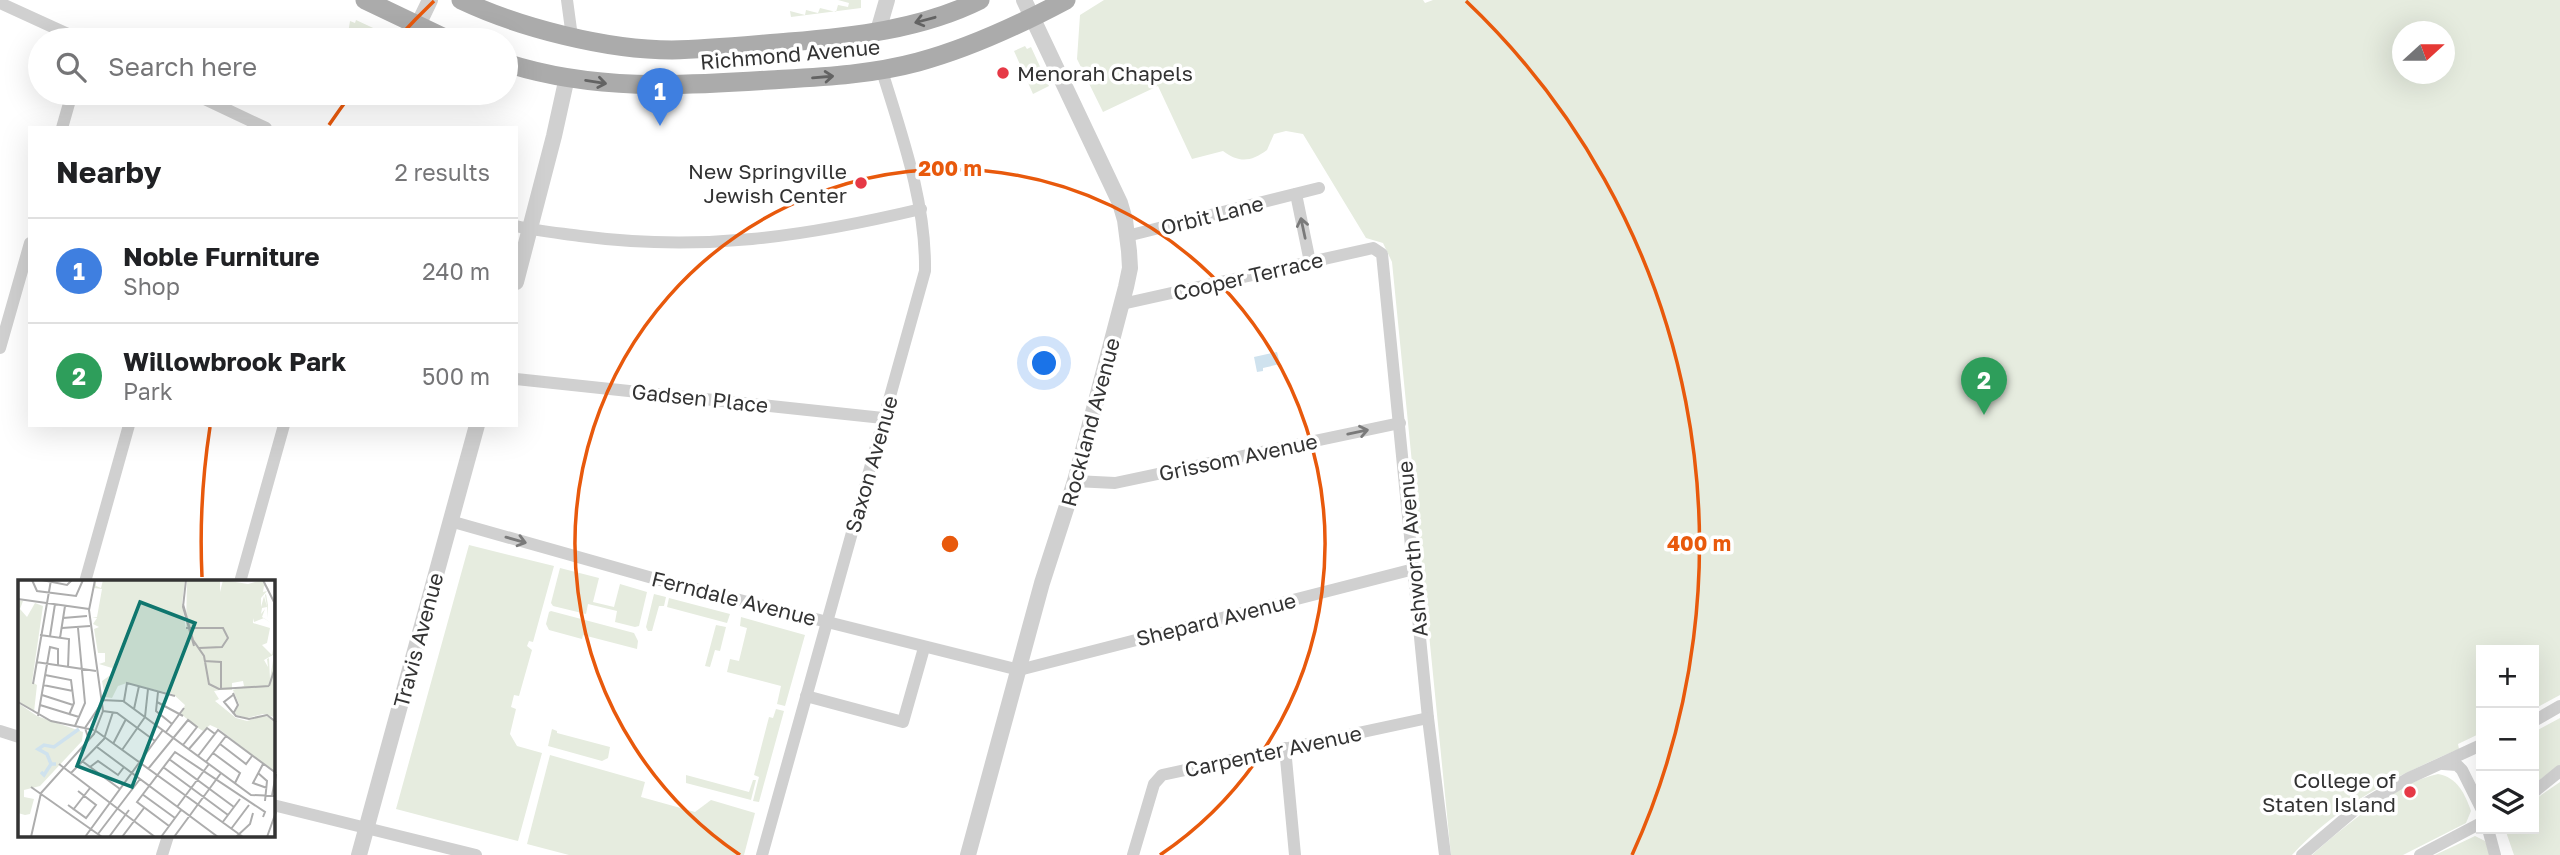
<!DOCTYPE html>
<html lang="en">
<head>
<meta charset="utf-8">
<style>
	:root { --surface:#fff; --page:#f2f2f2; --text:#202124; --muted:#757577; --line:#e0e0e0; --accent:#7c3aed }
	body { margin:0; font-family:"Golos Text",sans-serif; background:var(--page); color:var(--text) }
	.controls { position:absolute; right:21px; bottom:21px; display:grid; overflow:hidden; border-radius:0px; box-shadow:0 7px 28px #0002 }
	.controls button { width:63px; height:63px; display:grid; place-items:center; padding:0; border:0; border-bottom:2px solid var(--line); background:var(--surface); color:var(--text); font:35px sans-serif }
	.compass { position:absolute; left:2392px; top:21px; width:63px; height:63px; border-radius:50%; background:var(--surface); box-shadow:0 7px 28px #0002; rotate:69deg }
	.you { position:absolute; left:1045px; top:364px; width:24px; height:24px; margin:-18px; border:5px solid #fff; border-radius:50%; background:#1a73e8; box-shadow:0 0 0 10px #1a73e833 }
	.badge { display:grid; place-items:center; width:46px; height:46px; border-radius:50%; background:var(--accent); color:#fff; font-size:23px; font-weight:700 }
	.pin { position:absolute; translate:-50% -58px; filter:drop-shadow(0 2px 4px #0008) }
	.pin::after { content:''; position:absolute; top:37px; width:24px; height:21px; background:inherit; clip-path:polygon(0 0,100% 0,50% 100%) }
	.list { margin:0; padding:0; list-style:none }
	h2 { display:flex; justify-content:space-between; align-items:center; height:91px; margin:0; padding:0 28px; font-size:30px }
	h2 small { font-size:23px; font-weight:400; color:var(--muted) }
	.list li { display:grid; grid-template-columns:46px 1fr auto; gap:21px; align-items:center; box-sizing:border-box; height:105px; padding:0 28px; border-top:2px solid var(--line) }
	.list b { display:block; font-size:26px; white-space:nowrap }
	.list p { margin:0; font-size:23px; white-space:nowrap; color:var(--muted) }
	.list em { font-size:23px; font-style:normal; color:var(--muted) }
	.icon { flex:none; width:38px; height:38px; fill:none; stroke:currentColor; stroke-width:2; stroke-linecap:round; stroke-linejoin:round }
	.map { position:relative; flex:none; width:2560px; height:855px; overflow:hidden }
	.search { position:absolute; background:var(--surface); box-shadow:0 7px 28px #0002; left:28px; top:28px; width:490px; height:77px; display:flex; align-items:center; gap:18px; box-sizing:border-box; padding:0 24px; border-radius:38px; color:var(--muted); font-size:26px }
	.panel { position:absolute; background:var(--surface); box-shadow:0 7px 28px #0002; left:28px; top:126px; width:490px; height:301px; border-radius:0px }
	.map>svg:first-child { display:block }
</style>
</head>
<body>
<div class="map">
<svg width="2560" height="855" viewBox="0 0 2560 855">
	<rect width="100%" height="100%" fill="#fff"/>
	<!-- green -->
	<g fill="#e6ecdf" fill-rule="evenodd">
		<path d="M838 0H861V8L791 17 790 11 805 15 806 10 818 13 820 8 836 12 838 5 848 7 849 3Z"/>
		<path d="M1104 0H1423L1425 3 1433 0H2560V695L2534 709V650H2481V733L2458 744 2459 749C2397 775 2338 805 2292 855H1451L1392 262 1383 243 1366 238 1303 134 1286 131 1274 134 1267 150C1251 162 1239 163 1223 151L1192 159 1158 86 1103 112 1077 59 1080 15ZM2402 32H2444V74H2402Z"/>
		<path d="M356 20 399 40H385L366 31 361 40H347L350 21 355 23Z"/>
		<path d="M1025 46 1027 49 1031 47 1049 86 1033 94 1014 51Z"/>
		<path d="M469 545 554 566 533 642 529 641 527 646 532 650 519 696 514 695 511 707 516 709 510 734 517 746 542 753 518 841 396 809Z"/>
		<path d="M560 568 599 578 593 602 614 607 620 584 647 592 639 626 635 627 615 622 617 611 588 604 586 614 553 606 551 603Z"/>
		<path d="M654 594 666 597 664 606H659L652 631H648L646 627Z"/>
		<path d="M669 598 730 614 727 623 667 607Z"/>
		<path d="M551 611 634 633 638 641 637 649 583 635 582 639 549 630 546 624 549 612Z"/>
		<path d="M741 617 805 635 785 706 777 704 781 686 727 672 730 659 739 661 747 628 740 626Z"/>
		<path d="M716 625 726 627 720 651 715 650 710 667 705 666Z"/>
		<path d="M776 709 784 711 759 802 753 801 759 777 754 775 769 717 773 718Z"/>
		<path d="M2560 718V765L2534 784V732Z"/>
		<path d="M552 729 557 731V733L610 747 608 758 602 761 548 746Z"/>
		<path d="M550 755 645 782 641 797 695 812 711 800 755 813 744 855H569L527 844Z"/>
		<path d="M2438 774C2457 777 2465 794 2471 811L2466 823 2403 855H2312C2343 827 2397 782 2438 774Z"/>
		<path d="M686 775 749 792 753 780H756L751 800 686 783Z"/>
		<path d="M2560 782V855H2514L2505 829H2534V800Z"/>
		<path d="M2475 836 2485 841 2491 855H2435Z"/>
	</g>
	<!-- water -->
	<path fill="#cfe2ee" d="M1277 352 1280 364 1263 368V371L1257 372 1254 357Z"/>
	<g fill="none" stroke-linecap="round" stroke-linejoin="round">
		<!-- minor -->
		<g stroke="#d0d0d0" stroke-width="12">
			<path d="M567 0 572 37"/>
			<path d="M0 3 81 40"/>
			<path d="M192 93 266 128"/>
			<path d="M62 128 72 93"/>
			<path d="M1296 194 1310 262"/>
			<path d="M516 226C537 231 559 233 580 236 702 252 803 237 921 209"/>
			<path d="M1127 236 1319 188"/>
			<path d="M1122 304 1373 248 1382 254 1428 718 1445 855"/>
			<path d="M0 348 30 243"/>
			<path d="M516 379 883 418"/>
			<path d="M1075 481 1115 483 1400 423"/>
			<path d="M450 521 656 579 1019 670 1414 569"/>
			<path d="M85 582 129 425"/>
			<path d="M240 582 284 425"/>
			<path d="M806 696 903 722 924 648"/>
			<path d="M2534 721 2560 706"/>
			<path d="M0 731 19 737"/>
			<path d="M1285 748 1295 855"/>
			<path d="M2443 764 2457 765 2462 770 2481 808"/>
			<path d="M2534 792 2560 771"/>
			<path d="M273 805 476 855"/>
			<path d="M2488 829 2495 855"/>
			<path d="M162 855 168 836"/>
			<path d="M762 855 925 271C926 202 902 136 882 71"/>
			<path d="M1133 855 1154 784 1162 775 1428 718"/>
			<path d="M2302 855 2356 809 2409 778 2481 745"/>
			<path d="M2420 855 2481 823"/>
		</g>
		<!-- tertiary -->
		<g stroke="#d0d0d0" stroke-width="16">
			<path d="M418 25 430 0"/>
			<path d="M878 31 887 0"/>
			<path d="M516 282 554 136 567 77"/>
			<path d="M359 855 477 425"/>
			<path d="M968 855 1042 583 1075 481 1126 287 1130 268 1129 251 1125 220 1120 203 1024 0"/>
		</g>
		<!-- primary -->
		<g stroke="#ababab" stroke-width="19">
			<path d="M365 0 449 40"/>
			<path d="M461 0C520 28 607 50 672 50 711 49 750 45 789 42 852 37 922 29 980 0"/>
			<path d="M506 63C593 91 680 86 770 80 820 77 870 75 918 62 970 48 1019 25 1066 0"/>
		</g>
	</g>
	<!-- one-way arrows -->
	<defs><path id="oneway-shaft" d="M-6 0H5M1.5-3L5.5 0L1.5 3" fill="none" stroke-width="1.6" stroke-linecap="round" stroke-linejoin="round" transform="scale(1.75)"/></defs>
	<g stroke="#636363">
		<use href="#oneway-shaft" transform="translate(925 20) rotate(165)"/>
		<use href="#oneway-shaft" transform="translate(823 77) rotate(-5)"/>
		<use href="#oneway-shaft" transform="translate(596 82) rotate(9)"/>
	</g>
	<g stroke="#7a7a7a">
		<use href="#oneway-shaft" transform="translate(1303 228) rotate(-102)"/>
		<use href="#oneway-shaft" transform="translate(1358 432) rotate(-12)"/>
		<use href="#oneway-shaft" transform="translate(516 540) rotate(16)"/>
	</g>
	<!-- distance rings -->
	<g fill="none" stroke="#e8590c" stroke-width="3.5">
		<path d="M740 855A375 375 0 1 1 1160 855"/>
		<path d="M202 577A749 749 0 0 1 210 427M329 125A749 749 0 0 1 352 93M398 38A749 749 0 0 1 434 1M1466 1A749 749 0 0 1 1632 855"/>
	</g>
	<!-- markers -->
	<g fill="#e63946" stroke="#fff" stroke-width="2.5">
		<circle cx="1003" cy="73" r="7"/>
		<circle cx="861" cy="183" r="7"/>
		<circle cx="2410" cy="792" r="7"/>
	</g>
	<g text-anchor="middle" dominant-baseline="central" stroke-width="7" stroke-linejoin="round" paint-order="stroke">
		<!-- street labels -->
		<g font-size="21" fill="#333" stroke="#fff">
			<text transform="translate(790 54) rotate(-5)">Richmond Avenue</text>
			<text transform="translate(1212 215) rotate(-14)">Orbit Lane</text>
			<text transform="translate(1248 276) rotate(-13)">Cooper Terrace</text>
			<text transform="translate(700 398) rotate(6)">Gadsen Place</text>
			<text transform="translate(1090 422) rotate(-75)">Rockland Avenue</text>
			<text transform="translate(1238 457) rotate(-12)">Grissom Avenue</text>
			<text transform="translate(871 464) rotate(-74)">Saxon Avenue</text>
			<text transform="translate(1412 549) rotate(-95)">Ashworth Avenue</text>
			<text transform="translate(734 598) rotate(14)">Ferndale Avenue</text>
			<text transform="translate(1216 619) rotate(-14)">Shepard Avenue</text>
			<text transform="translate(418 640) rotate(-75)">Travis Avenue</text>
			<text transform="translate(1273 751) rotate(-12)">Carpenter Avenue</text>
		</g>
		<!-- poi labels -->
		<g font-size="21" fill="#333" stroke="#fff" text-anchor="end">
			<text x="1017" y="73" text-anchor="start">Menorah Chapels</text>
			<text x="847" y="171">New Springville<tspan x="847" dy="24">Jewish Center</tspan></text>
			<text x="2396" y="780">College of<tspan x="2396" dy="24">Staten Island</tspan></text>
		</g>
	</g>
	<!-- overview -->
	<g transform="translate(18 580)">
		<rect width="257" height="257" fill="#fff"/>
		<path d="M78 0V6L83 8 85 0H167L164 23 168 49 169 0H202V12L205 0 230 4 244 0 252 10 246 6 245 12 249 11 243 18V27L246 16 249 27 247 15 248 14 250 25 249 38V27L244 28 243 34 247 29 244 37 253 43 246 38 236 42 235 38V43L252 48 249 63 244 65 254 75 255 69V75L246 80 250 87 249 79 251 78 252 99 257 68 256 137 245 134 229 138 216 134 221 124 215 110 226 106 225 101 214 103V110H202L196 111 201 119 197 121 218 138 229 141 245 136 255 138 257 193 201 149 192 145 185 151 180 148 163 134 167 125 155 114 109 103 100 106 94 118 87 117 84 101 94 94V88L81 84 87 82V73H80L76 49 81 47 75 44 79 38H74L79 37 84 9 76 8ZM0 20 5 21 2 29 9 37 17 23 25 26 14 102 19 105 16 132 0 121ZM0 123 19 136 65 152 64 161 22 206 6 210V217L16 219 12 234 7 235 0 233Z" fill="#e6ecdf"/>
		<path fill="none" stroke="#cfe2ee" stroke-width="3.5" d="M33 184 29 174 20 169 26 165 36 167 61 149M23 192 26 195 33 184H38"/>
		<path fill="none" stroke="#adadad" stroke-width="2" d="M14 0 19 11 58 16 65 0M24 0 49 5 54 0M168 0 165 27 176 66M245 0 256 22V91L251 106M0 19 71 29M165 24 175 60 186 76 191 104 201 109 251 106M45 38 69 36M44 48 72 46M168 48H205L210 58 204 67 181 68M22 55 51 59 50 88M32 56 37 24M42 58 47 26M186 81 203 82V109M18 82 78 91M27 95 53 100 56 123 51 135M15 104 33 0M25 105 55 111M140 112 138 131 154 144M215 113 220 125 215 134M24 115 55 125M215 115 206 122 218 136 231 139 249 135 258 142M83 120 105 121 233 215 258 216M106 121 109 103 157 116M0 122 33 141 76 150M139 122 165 136M22 125 61 137M116 129 121 106M85 131 99 133 137 161M20 136 32 67 40 69V86M57 146 67 123 60 48M78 151 225 257M148 152 166 128M71 160 67 148 83 124M95 164 108 139M202 164 228 184 234 176M79 167 200 257M171 169 189 148 197 154M104 170 127 137 130 109M195 173 222 193 217 203M180 176 200 150 258 193M151 179 216 227M64 181 102 209M188 182 208 156M41 184 137 257M245 184 235 203 249 208M72 187 80 181 100 195 106 187M145 187 210 235M130 189 170 140 179 147 165 165M53 193 86 159 95 132M240 193 249 201 247 221M13 207 84 257M124 214 157 238M254 216 258 194M50 225 68 238 78 225 60 211M159 227 191 184M55 230 72 208M204 243 222 219M151 246 119 222 157 172 247 232 245 237M213 249 231 225M80 254 122 199M13 257 23 213 76 154 85 131 71 30 77 0M67 257 145 150M91 257 111 230M104 257 126 228M143 257 163 230M156 257 203 193M218 257 232 244 235 233M249 257 258 232"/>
		<path fill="#0f766e" fill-opacity="0.15" stroke="#0f766e" stroke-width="3.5" d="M122 22 177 43 114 207 59 186Z"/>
		<rect width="257" height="257" fill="none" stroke="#333" stroke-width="3.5"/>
	</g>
	<circle cx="950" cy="544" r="10" fill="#e8590c" stroke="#fff" stroke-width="3.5"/>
	<g font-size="21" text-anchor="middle" font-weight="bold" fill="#e8590c" stroke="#fff" stroke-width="7" stroke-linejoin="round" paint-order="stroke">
		<text x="950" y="176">200 m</text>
		<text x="1699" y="551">400 m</text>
	</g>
</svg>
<div class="controls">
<button>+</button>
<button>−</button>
<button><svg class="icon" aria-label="layers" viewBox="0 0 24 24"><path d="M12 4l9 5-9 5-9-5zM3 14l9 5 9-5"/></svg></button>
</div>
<svg class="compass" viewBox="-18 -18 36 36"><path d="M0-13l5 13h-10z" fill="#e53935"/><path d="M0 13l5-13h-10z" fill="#757577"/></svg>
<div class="you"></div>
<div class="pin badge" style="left:660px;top:126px;background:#3f7fe0">1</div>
<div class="pin badge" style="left:1984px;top:415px;background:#2e9e5b">2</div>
<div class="search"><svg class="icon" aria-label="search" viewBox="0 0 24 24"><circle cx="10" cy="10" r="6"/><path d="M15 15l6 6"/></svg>Search here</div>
<section class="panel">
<h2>Nearby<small>2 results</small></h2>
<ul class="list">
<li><span class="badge" style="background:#3f7fe0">1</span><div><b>Noble Furniture</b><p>Shop</p></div><em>240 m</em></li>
<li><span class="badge" style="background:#2e9e5b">2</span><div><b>Willowbrook Park</b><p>Park</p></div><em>500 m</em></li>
</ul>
</section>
</div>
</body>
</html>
